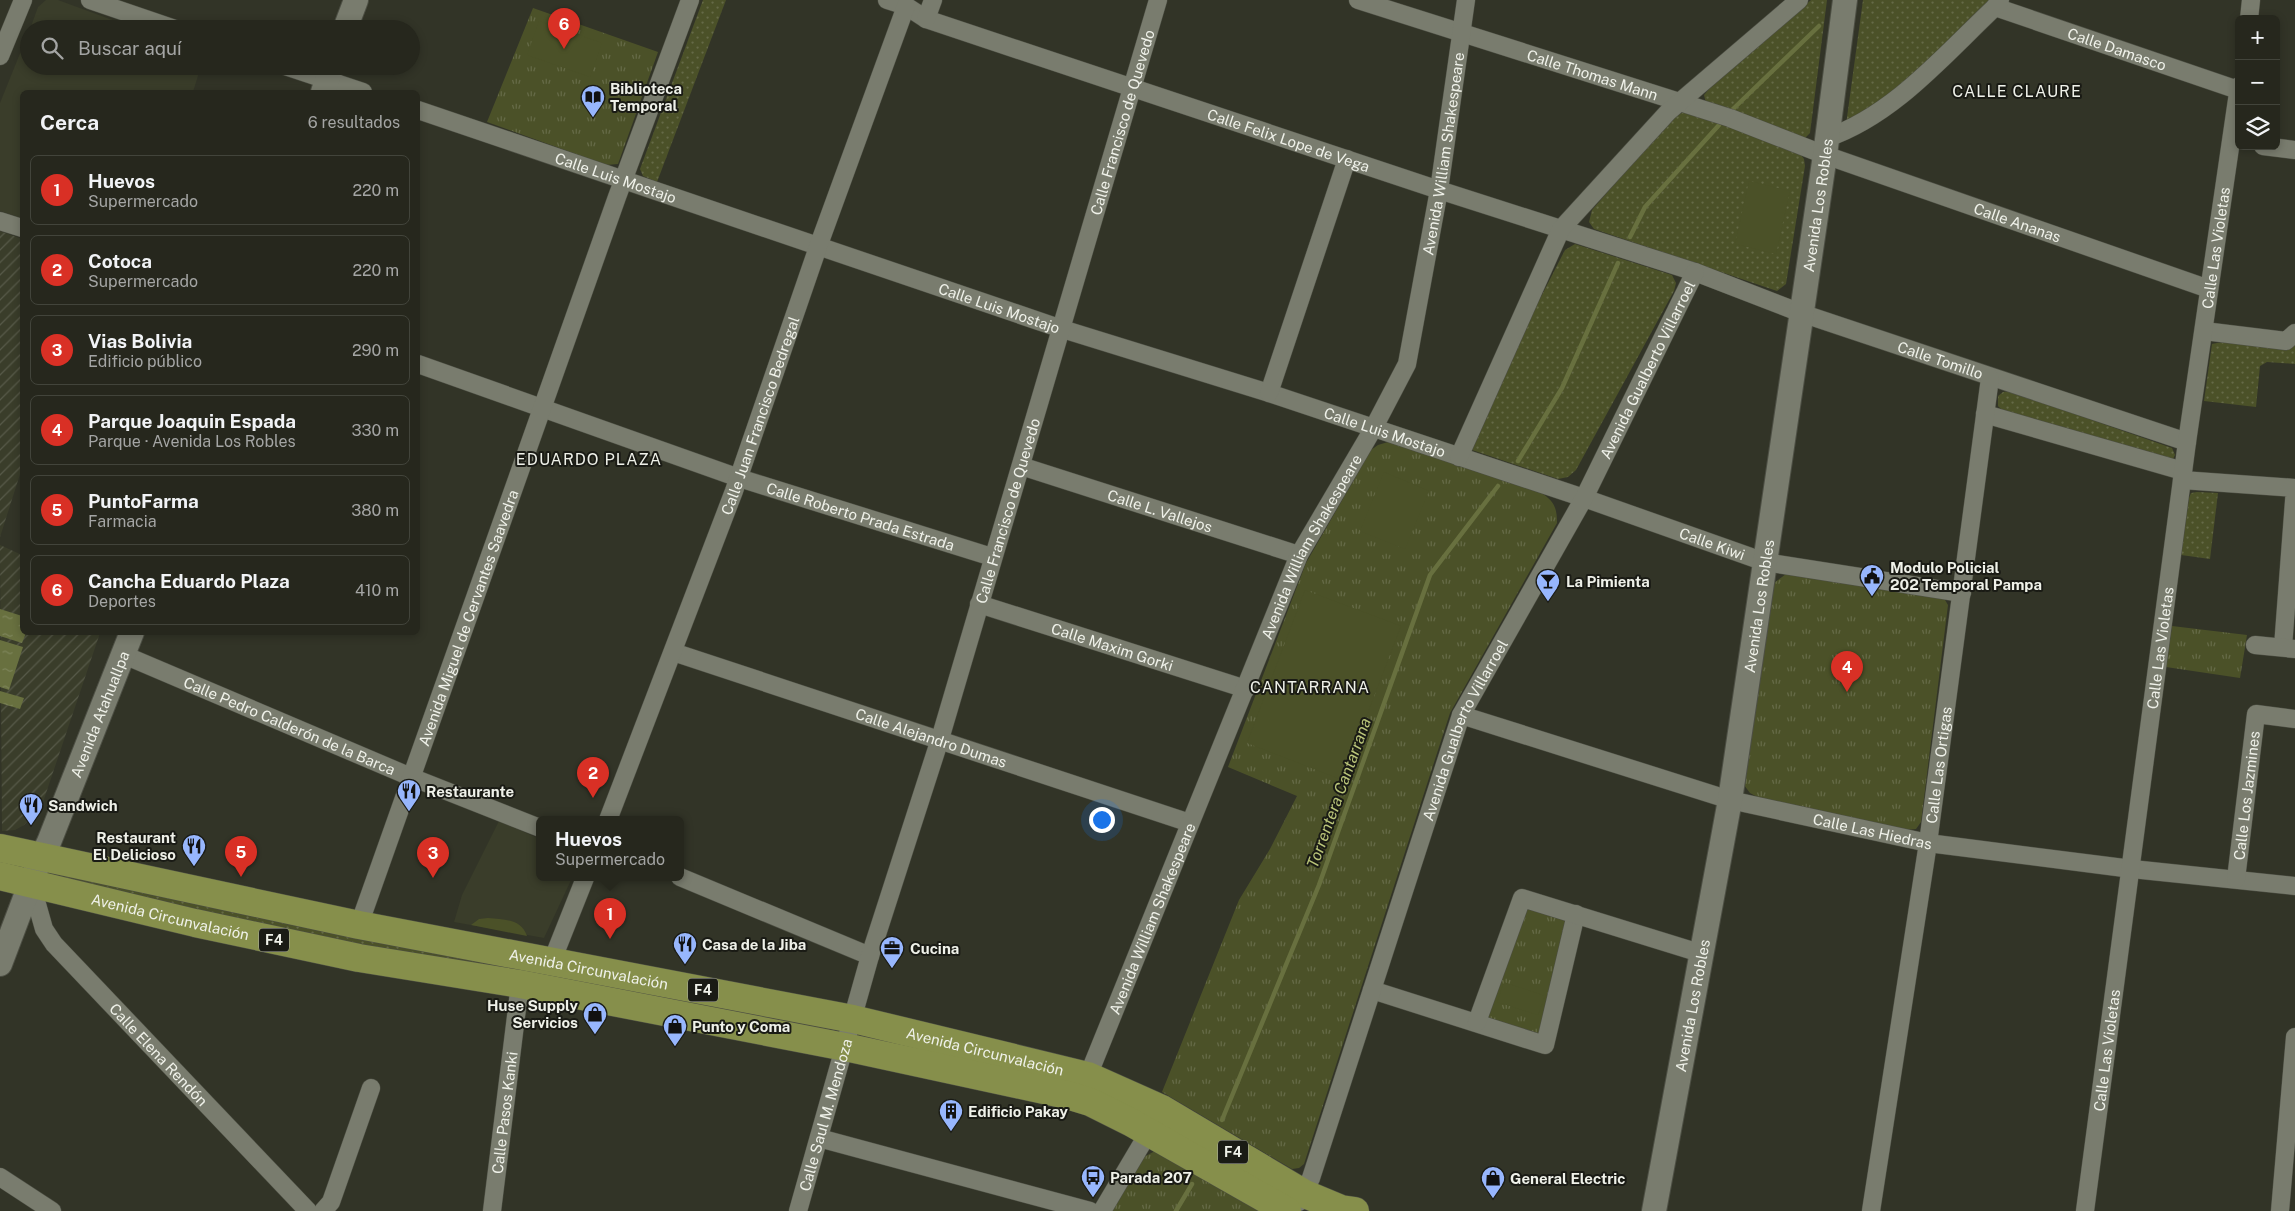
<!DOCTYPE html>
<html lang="es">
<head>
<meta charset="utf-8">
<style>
	:root { --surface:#26271d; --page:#32332a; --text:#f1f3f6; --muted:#a4a5a4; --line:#42443b; --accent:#d93025 }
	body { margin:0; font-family:"Public Sans",sans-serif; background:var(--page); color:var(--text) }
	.controls { position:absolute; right:15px; top:15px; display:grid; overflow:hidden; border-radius:8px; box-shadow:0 2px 8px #0003 }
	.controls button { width:45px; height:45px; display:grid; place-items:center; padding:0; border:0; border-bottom:1px solid var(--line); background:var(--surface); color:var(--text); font:25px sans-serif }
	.you { position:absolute; left:1101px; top:819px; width:18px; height:18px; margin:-12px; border:4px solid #fff; border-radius:50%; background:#1a73e8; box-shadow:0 0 0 8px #1a73e833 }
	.badge { display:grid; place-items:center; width:32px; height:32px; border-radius:50%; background:var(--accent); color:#fff; font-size:16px; font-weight:700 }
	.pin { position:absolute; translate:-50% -41px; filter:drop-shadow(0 1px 2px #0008) }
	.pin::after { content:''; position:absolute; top:26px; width:18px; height:15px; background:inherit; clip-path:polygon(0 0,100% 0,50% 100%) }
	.popup { position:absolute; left:536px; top:816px; width:148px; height:65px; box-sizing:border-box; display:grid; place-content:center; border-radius:8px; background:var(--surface); filter:drop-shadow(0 1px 4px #0005); font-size:16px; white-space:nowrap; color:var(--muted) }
	.popup b { font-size:19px; color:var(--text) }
	.popup::after { content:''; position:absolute; left:50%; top:100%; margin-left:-10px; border:10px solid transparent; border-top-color:var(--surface) }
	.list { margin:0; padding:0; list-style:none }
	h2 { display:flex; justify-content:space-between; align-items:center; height:65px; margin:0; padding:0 20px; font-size:21px }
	h2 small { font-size:16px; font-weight:400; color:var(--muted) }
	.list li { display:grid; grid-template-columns:32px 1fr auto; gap:15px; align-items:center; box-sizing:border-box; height:70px; margin:0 10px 10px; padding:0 10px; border:1px solid var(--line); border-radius:8px }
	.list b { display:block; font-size:19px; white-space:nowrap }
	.list p { margin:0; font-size:16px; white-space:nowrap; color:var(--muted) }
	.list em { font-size:16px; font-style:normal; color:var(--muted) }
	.icon { flex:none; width:28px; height:28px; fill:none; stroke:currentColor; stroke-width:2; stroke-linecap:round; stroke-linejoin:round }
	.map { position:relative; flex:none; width:2295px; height:1211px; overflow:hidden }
	.search { position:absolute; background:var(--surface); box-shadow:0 2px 8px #0003; left:20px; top:20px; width:400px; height:55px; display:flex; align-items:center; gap:12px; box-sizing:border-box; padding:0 18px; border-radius:28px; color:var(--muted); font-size:19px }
	.panel { position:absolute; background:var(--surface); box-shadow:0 2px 8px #0003; left:20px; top:90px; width:400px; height:545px; border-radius:8px }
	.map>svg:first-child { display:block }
</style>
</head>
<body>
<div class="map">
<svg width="2295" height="1211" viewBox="0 0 2295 1211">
	<defs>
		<pattern id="industrial-furrows" width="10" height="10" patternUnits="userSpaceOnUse" patternTransform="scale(1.25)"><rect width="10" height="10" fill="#3a3d2a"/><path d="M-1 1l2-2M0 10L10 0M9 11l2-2" fill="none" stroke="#575a49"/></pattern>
		<pattern id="grass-dots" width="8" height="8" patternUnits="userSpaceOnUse" patternTransform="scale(1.25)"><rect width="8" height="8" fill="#4b5128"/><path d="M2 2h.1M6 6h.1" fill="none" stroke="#656a47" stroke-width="1.8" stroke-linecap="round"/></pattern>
		<pattern id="park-tufts" width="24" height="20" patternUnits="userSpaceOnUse" patternTransform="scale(1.25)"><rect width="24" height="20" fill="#4b5128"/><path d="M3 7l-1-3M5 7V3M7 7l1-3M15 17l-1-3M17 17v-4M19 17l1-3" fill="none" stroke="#656a47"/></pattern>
		<pattern id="water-ripples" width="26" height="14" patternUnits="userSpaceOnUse" patternTransform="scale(1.25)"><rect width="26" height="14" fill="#68703f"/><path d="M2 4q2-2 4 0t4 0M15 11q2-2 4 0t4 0" fill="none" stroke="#7e855b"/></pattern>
	</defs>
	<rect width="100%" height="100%" fill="#323427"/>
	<!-- built -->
	<g fill="#3a3d2a">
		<path d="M46 0H58L137 29H30L38 7Z"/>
		<path d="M29 31V66H201L193 92H22V218L0 211V103Z"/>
		<path d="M499 821 540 839V878H572L544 938 454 922 462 895Z"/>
	</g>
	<!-- industrial -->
	<g fill="url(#industrial-furrows)">
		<path d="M0 231 22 239V468L0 537Z"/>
		<path d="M0 545 22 555V632L100 633 41 808 24 825 15 830 2 831Z"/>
	</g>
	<!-- grass -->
	<g fill="url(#grass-dots)">
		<path d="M703 0H726L657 182 643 176 640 169Z"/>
		<path d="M1811 0H1827L1810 133 1805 138 1706 103 1704 95 1709 89Z"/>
		<path d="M1863 0H1989L1923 74 1845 132Z"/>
		<path d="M1684 112 1723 122 1798 151 1804 159 1805 166 1786 284 1777 291 1594 229 1589 222 1592 210 1672 117Z"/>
		<path d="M1575 244 1672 275 1676 283 1674 291 1576 470 1568 477 1558 479 1472 450 1467 445 1469 437 1565 250Z"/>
		<path d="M2222 342 2295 344V364L2267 362 2260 366 2256 407 2204 401 2212 344Z"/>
		<path d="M2009 391 2172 448 2175 455 2173 459 2003 411 1998 406V396L2003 392Z"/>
		<path d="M2197 492 2218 493 2210 559 2181 555 2189 498 2191 493Z"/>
		<path d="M50 868 830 1025 828 1035 341 944 48 875Z"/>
	</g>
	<!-- park -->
	<g fill="url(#park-tufts)">
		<path d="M533 8 658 52 618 164 606 165 487 122Z"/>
		<path d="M1388 442 1540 492C1554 501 1557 507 1557 523L1450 713 1304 1164 1299 1168 1292 1169 1162 1092 1239 900 1270 849 1297 796 1228 767 1306 563 1371 450 1378 445Z"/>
		<path d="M1786 574 1939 597 1945 600 1948 605 1921 822 1916 829 1905 830 1763 800 1750 793 1744 785 1774 583Z"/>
		<path d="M2172 626 2247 635 2240 678 2166 667Z"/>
		<path d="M1524 904 1568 918 1543 1034 1537 1038 1487 1020Z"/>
		<path d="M1155 1151 1260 1211H1111L1142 1158Z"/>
	</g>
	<!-- garden -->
	<g fill="#4b5128">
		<path d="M539 21 602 43 590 77 527 55Z"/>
		<path d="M1749 181 1790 191 1776 254 1735 244Z"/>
		<path d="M1384 472 1429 491 1405 549 1360 531Z"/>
		<path d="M1305 590 1401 626 1342 780 1247 743Z"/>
		<path d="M488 918C504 920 521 918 527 936L471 925 479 919Z"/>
		<path d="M1504 982 1545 996 1538 1015 1497 1002Z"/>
	</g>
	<!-- water -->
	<g fill="url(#water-ripples)">
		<path d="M0 609 22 616V632L26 633 22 643 0 636Z"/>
		<path d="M0 640 23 647 9 690 0 687Z"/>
		<path d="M0 691 24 698 20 709 0 703Z"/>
	</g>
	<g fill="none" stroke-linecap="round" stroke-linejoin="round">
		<!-- stream -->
		<g stroke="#68703f" stroke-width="4.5">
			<path d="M1732 110 1819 26"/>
			<path d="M1630 237 1645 207 1719 125"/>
			<path d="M1518 461 1562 388 1618 263"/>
			<path d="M1222 1120 1319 885 1430 575 1498 486"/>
			<path d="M1176 1211 1192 1184"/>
		</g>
		<!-- street casing -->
		<g stroke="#4d4f44" stroke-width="19">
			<g id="street">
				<path d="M90 0 175 29"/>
				<path id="s1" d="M887 0 906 6 926 19 1439 190 1695 272 1801 313 2187 442"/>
				<path id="s2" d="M1358 0 1730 118 1825 155 2209 289"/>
				<path id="s3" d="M1995 7 2238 90"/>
				<path d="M926 19 933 0"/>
				<path d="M2249 19 2251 0"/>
				<path d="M0 56 23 0"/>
				<path d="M285 66 363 92"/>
				<path id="s4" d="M418 110 1059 328 1269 393 1584 498 1765 562 1962 593"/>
				<path d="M1827 138C1894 115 1944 55 1995 7L2000 0"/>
				<path d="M2263 146 2295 150"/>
				<path d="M0 221 22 228"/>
				<path d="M2204 331 2286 341 2295 333"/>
				<path id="s5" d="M418 364 739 478 992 557"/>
				<path d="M1269 393 1347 159"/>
				<path d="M1985 414 2183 471"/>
				<path d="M1459 457 1561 229 1668 112 1799 0"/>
				<path id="s6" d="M1021 466 1299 555"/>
				<path d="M2182 480 2295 488 2283 647"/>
				<path id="s7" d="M979 604 1246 689"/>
				<path d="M2255 645 2295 649"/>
				<path id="s8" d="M673 652 1190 823"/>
				<path id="s9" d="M124 655 411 777 540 828"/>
				<path id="s10" d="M1461 715 1730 800 1928 843 2132 869 2295 886"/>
				<path id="s11" d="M608 820 734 491 818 247 906 6"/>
				<path d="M680 877 870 956"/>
				<path id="s12" d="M2236 879 2256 714 2295 719"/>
				<path id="s13" d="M31 883 44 929 54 944 308 1211"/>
				<path id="s14" d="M359 925 617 197 690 0"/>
				<path d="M552 961 585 878"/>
				<path d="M1372 990 1545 1045 1576 914"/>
				<path d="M1477 1022 1522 898 1703 954"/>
				<path id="s15" d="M1088 1076 1299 555 1373 429 1407 364 1439 190 1466 0"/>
				<path d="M819 1138 1090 1211"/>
				<path d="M0 1177 52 1211"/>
				<path id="s16" d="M1299 1202 1311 1178 1461 715 1584 498 1695 272"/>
				<path d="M323 1211 331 1202 371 1088"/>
				<path id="s17" d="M492 1211 520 984"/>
				<path id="s18" d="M798 1211 870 956 940 739 1158 0"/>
				<path d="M1102 1211 1153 1125"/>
				<path id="s19" d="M1871 1211 1928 843 1990 378"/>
				<path id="s20" d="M2085 1211 2187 442 2239 86"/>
				<path d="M2280 1211 2295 1037"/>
			</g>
		</g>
		<!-- secondary casing -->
		<g stroke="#4d4f44" stroke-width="26">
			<g id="secondary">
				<path d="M345 29 356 0"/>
				<path d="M323 92 332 66"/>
				<path id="s21" d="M0 964 36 869 49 842 132 632"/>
				<path id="s22" d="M1654 1211 1730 800 1825 155 1845 0"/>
			</g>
		</g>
		<!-- highway casing -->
		<g stroke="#4d4f44" stroke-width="29">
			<g id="highway">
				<path id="s23" d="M0 848 359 925 853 1019 1088 1076 1162 1109 1305 1194 1341 1209 1355 1211"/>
				<path id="s24" d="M0 876 195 923 359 958 520 984 845 1047 1067 1095 1090 1102 1132 1123 1287 1211"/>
			</g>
		</g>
		<!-- street -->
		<use href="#street" stroke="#797c6e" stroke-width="18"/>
		<!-- secondary -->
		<use href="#secondary" stroke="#797c6e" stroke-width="24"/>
		<!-- highway -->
		<use href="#highway" stroke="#868f4b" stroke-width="28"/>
	</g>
	<!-- icons -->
	<defs>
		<g id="library-pin" transform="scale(1.25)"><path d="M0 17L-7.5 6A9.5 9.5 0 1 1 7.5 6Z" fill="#97b6fd" stroke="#1a1b15"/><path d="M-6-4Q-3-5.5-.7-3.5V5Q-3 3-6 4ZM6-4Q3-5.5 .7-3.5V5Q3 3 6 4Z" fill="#111"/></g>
		<g id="civic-pin" transform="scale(1.25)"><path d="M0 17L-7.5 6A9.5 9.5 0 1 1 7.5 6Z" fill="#97b6fd" stroke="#1a1b15"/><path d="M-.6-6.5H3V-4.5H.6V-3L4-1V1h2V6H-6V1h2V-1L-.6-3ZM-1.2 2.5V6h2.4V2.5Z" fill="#111"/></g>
		<g id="bar-pin" transform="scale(1.25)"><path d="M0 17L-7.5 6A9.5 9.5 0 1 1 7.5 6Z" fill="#97b6fd" stroke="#1a1b15"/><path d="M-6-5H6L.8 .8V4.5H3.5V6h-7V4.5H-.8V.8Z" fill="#111"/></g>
		<g id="restaurant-pin" transform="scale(1.25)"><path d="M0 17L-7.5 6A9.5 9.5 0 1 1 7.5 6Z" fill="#97b6fd" stroke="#1a1b15"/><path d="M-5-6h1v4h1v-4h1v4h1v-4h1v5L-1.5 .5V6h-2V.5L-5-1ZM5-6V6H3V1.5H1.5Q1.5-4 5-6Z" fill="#111"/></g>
		<g id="office-pin" transform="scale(1.25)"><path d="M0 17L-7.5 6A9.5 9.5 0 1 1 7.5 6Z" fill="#97b6fd" stroke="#1a1b15"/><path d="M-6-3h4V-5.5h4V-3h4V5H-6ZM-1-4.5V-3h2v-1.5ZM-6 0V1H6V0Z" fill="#111"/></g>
		<g id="shop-pin" transform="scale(1.25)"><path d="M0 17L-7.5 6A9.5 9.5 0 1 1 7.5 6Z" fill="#97b6fd" stroke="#1a1b15"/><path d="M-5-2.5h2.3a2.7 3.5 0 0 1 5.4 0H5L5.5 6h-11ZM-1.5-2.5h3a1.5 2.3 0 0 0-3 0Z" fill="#111"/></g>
		<g id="building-pin" transform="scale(1.25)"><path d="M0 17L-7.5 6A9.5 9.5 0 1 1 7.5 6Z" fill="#97b6fd" stroke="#1a1b15"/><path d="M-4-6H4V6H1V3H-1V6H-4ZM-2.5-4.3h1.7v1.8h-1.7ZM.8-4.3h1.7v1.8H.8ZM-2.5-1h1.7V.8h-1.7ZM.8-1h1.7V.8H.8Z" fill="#111"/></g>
		<g id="bus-pin" transform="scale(1.25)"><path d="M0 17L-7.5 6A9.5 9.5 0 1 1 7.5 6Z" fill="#97b6fd" stroke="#1a1b15"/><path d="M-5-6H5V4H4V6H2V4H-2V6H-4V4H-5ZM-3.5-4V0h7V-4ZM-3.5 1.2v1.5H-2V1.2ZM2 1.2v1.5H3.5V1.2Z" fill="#111"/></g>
	</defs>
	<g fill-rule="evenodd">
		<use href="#library-pin" x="593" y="97"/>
		<use href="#civic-pin" x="1872" y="576"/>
		<use href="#bar-pin" x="1548" y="581"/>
		<use href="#restaurant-pin" x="409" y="791"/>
		<use href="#restaurant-pin" x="31" y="805"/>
		<use href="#restaurant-pin" x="194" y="846"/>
		<use href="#restaurant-pin" x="685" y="944"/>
		<use href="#office-pin" x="892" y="948"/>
		<use href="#shop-pin" x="595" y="1014"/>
		<use href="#shop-pin" x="675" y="1026"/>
		<use href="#building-pin" x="951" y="1111"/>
		<use href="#bus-pin" x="1093" y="1177"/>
		<use href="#shop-pin" x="1493" y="1178"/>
	</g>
	<g text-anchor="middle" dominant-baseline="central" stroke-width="4" stroke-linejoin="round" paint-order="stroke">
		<!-- shield labels -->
		<g fill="#1a1b15" stroke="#afb1a9" stroke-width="1">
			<rect x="259" y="928.5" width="30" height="23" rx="4"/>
			<rect x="688" y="978.5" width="30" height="23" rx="4"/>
			<rect x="1218" y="1140.5" width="30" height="23" rx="4"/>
		</g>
		<g font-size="14" font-weight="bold" fill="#eff1e9">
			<text x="274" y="940">F4</text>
			<text x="703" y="990">F4</text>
			<text x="1233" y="1152">F4</text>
		</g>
		<!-- street labels -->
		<g font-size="15" fill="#eff1e9" stroke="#1a1b15">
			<text stroke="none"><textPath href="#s3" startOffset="129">Calle Damasco</textPath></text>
			<text stroke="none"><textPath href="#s2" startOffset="246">Calle Thomas Mann</textPath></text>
			<text stroke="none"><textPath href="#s18" startOffset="1136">Calle Francisco de Quevedo</textPath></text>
			<text stroke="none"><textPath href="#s1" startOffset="426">Calle Felix Lope de Vega</textPath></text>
			<text stroke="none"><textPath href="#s15" startOffset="995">Avenida William Shakespeare</textPath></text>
			<text stroke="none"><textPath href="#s4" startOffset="209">Calle Luis Mostajo</textPath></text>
			<text stroke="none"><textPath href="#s22" startOffset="1019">Avenida Los Robles</textPath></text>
			<text stroke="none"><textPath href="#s2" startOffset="696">Calle Ananas</textPath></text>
			<text stroke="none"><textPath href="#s20" startOffset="972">Calle Las Violetas</textPath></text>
			<text stroke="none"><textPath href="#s4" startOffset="614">Calle Luis Mostajo</textPath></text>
			<text stroke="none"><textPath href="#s1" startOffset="1114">Calle Tomillo</textPath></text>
			<text stroke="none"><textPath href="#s16" startOffset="906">Avenida Gualberto Villarroel</textPath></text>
			<text stroke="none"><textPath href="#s11" startOffset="432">Calle Juan Francisco Bedregal</textPath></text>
			<text stroke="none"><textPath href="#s4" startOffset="1019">Calle Luis Mostajo</textPath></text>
			<text stroke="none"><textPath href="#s18" startOffset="731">Calle Francisco de Quevedo</textPath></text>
			<text stroke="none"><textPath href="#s6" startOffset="146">Calle L. Vallejos</textPath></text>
			<text stroke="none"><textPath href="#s5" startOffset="468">Calle Roberto Prada Estrada</textPath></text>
			<text stroke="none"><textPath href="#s4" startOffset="1365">Calle Kiwi</textPath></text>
			<text stroke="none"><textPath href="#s15" startOffset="575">Avenida William Shakespeare</textPath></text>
			<text stroke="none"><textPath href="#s22" startOffset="614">Avenida Los Robles</textPath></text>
			<text stroke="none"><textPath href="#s14" startOffset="326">Avenida Miguel de Cervantes Saavedra</textPath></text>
			<text stroke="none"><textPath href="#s7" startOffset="140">Calle Maxim Gorki</textPath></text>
			<text stroke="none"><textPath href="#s20" startOffset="568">Calle Las Violetas</textPath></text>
			<text stroke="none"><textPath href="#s21" startOffset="269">Avenida Atahuallpa</textPath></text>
			<text stroke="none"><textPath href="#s9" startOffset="180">Calle Pedro Calderón de la Barca</textPath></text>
			<text stroke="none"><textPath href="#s16" startOffset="501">Avenida Gualberto Villarroel</textPath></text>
			<text stroke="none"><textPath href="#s8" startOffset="272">Calle Alejandro Dumas</textPath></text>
			<text stroke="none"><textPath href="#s19" startOffset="451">Calle Las Ortigas</textPath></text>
			<text stroke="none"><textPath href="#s12" startOffset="84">Calle Los Jazmines</textPath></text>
			<text stroke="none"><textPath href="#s10" startOffset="428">Calle Las Hiedras</textPath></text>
			<text stroke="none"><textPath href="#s24" startOffset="175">Avenida Circunvalación</textPath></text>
			<text stroke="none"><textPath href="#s15" startOffset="170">Avenida William Shakespeare</textPath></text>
			<text stroke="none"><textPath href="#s23" startOffset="601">Avenida Circunvalación</textPath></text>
			<text stroke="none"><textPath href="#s22" startOffset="209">Avenida Los Robles</textPath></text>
			<text stroke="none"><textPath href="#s20" startOffset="162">Calle Las Violetas</textPath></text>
			<text stroke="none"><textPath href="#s23" startOffset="1006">Avenida Circunvalación</textPath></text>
			<text stroke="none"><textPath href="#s13" startOffset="218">Calle Elena Rendón</textPath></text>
			<text stroke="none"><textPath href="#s17" startOffset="99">Calle Pasos Kanki</textPath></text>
			<text stroke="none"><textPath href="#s18" startOffset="100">Calle Saul M. Mendoza</textPath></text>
		</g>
		<!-- poi labels -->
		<g font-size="15" font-weight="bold" fill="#eff1e9" stroke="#1a1b15" text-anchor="start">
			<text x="610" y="88">Biblioteca<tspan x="610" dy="17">Temporal</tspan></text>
			<text x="1890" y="567">Modulo Policial<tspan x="1890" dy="17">202 Temporal Pampa</tspan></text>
			<text x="1566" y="581">La Pimienta</text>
			<text x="426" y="791">Restaurante</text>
			<text x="48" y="805">Sandwich</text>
			<text x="176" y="837" text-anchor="end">Restaurant<tspan x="176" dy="17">El Delicioso</tspan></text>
			<text x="702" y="944">Casa de la Jiba</text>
			<text x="910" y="948">Cucina</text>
			<text x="578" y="1005" text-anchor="end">Huse Supply<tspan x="578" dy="17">Servicios</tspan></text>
			<text x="692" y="1026">Punto y Coma</text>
			<text x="968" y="1111">Edificio Pakay</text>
			<text x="1110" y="1177">Parada 207</text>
			<text x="1510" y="1178">General Electric</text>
		</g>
		<!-- neighbourhood labels -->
		<g font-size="16" letter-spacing="1" fill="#eff1e9" stroke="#1a1b15">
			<text x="2017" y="91">CALLE CLAURE</text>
			<text x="589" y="459">EDUARDO PLAZA</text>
			<text x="1310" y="687">CANTARRANA</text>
		</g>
		<!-- water labels -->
		<g font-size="16" font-style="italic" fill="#bbc67a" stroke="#1a1b15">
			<text transform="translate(1339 793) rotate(-70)">Torrentera Cantarrana</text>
		</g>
	</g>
</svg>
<div class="controls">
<button>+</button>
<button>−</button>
<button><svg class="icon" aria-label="layers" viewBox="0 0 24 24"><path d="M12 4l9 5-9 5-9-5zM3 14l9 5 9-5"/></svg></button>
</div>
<div class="you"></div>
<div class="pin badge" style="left:610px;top:939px">1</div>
<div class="popup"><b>Huevos</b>Supermercado</div>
<div class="pin badge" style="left:593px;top:798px">2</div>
<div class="pin badge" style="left:433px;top:878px">3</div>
<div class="pin badge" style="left:1847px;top:692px">4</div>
<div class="pin badge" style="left:241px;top:877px">5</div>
<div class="pin badge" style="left:564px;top:49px">6</div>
<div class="search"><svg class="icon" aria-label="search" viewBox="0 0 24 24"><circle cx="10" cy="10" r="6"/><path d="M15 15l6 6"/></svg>Buscar aquí</div>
<section class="panel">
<h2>Cerca<small>6 resultados</small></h2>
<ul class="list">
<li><span class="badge">1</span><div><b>Huevos</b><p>Supermercado</p></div><em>220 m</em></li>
<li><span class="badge">2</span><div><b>Cotoca</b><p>Supermercado</p></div><em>220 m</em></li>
<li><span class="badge">3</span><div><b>Vias Bolivia</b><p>Edificio público</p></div><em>290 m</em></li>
<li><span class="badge">4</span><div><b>Parque Joaquin Espada</b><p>Parque · Avenida Los Robles</p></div><em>330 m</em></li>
<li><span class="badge">5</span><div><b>PuntoFarma</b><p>Farmacia</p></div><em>380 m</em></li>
<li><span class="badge">6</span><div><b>Cancha Eduardo Plaza</b><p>Deportes</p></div><em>410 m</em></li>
</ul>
</section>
</div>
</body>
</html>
